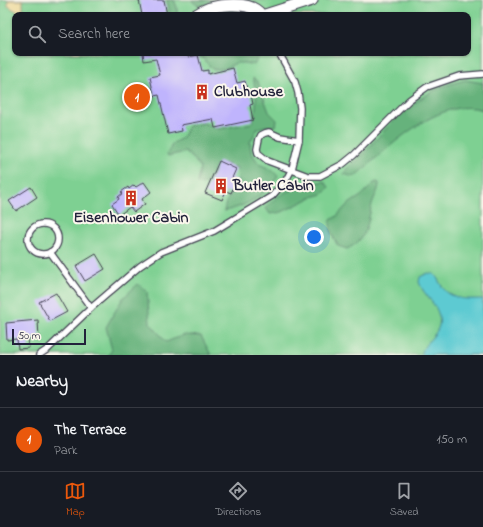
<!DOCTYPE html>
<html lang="en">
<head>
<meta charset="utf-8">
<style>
	:root { --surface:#171b24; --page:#242831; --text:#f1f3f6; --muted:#9ea1a6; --line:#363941; --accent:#ea580c }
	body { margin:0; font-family:"Indie Flower",sans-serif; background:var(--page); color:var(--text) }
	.scale { position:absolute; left:12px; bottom:10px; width:74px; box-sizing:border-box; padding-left:4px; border:2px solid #22223b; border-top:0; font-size:11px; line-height:14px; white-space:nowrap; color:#22223b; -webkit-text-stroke:3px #fbf7ec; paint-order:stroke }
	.you { position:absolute; left:314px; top:237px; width:14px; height:14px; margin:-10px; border:3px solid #fff; border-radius:50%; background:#1a73e8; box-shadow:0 0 0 6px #1a73e833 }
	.badge { display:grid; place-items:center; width:26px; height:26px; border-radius:50%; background:var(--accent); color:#fff; font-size:13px; font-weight:700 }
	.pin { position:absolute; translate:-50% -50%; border:2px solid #fff; box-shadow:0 1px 4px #0006 }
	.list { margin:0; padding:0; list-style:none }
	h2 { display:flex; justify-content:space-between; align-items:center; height:52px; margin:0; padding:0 16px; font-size:17px }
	h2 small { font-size:13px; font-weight:400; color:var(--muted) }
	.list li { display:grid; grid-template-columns:26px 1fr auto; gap:12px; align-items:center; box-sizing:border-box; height:64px; padding:0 16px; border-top:1px solid var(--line) }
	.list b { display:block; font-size:15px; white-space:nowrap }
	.list p { margin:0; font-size:13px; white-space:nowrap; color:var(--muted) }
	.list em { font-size:13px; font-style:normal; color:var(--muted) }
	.icon { flex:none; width:22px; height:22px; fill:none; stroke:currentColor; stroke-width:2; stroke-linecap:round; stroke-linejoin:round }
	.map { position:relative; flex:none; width:483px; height:355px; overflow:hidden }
	.search { position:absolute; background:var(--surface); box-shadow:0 1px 3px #0004; left:12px; right:12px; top:12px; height:44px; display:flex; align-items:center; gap:10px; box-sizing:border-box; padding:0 14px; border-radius:8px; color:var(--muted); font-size:15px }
	.sheet { height:116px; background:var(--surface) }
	nav { display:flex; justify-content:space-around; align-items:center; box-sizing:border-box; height:56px; border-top:1px solid var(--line); background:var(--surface); font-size:11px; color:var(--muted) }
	nav a { display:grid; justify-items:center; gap:2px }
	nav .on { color:var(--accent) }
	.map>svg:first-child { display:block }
</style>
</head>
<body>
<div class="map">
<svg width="483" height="355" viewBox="0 0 483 355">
	<rect width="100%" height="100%" fill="#fbf7ec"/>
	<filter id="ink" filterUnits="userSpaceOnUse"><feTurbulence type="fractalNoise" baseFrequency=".025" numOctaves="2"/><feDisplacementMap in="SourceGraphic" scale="8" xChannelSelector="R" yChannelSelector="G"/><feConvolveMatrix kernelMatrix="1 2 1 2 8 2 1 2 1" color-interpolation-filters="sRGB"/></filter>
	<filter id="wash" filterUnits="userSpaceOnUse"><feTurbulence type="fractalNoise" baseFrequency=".012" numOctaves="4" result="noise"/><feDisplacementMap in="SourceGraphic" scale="16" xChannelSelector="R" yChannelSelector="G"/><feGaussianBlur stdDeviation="0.9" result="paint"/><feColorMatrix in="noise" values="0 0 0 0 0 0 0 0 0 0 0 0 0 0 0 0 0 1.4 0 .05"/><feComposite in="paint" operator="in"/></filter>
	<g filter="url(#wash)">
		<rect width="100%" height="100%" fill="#f5e7cf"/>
		<!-- green -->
		<path fill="#7ed092" stroke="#507966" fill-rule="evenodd" d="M0 0H483V355H0ZM15 15H468V53H15Z"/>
		<!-- forest -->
		<g fill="#66b27c" stroke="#446a5c">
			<path d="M167 0H174L177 7V15H170Z"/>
			<path d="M192 0H214L207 4 199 6 193 2Z"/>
			<path d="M191 53H261L254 65 244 63H236L224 69H212L202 57Z"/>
			<path d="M253 78 258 82 269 112 277 120 276 126H266L258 128 250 142 251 152 259 164 272 170 278 176C268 194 245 207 224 211L226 202 238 183 237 168 224 163 203 185 197 183 200 168 194 159 185 152 168 156 167 154 173 143 182 138 188 126 203 123 219 129 252 123C258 107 257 94 253 78Z"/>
			<path d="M465 80 483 83V110C438 95 386 151 354 177L344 174C348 164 354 164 361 157 384 130 409 101 442 87 449 84 458 82 465 80Z"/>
			<path d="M324 181 329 187 323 194 312 197 282 212 270 214 266 208C282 189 301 186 324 181Z"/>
			<path d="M377 182 379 183C379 191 374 197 372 204 367 224 368 239 347 249L338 246 331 233 330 222 332 219 336 217 347 205 361 196 374 183Z"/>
			<path d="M138 284 147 292 150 323 166 342 184 335 201 336 211 355H108L112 350 106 327 123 298Z"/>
		</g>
		<!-- sand -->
		<path fill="#eeda9e" stroke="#887e6c" d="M8 0H23V10L18 12 8 6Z"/>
		<!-- water -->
		<path fill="#5dcad2" stroke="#407686" d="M428 273 434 274C438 278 440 284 443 288 453 301 469 299 483 299V355H422C421 342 443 335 439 317 437 303 423 295 419 282L420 277Z"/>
		<g id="blocks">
			<!-- building -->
			<g fill="#bfb4fd">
				<path d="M139 0H164L167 15H142Z"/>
				<path d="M143 53H176V55L187 53 188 57 198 55 202 71 208 70V74L233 68 237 83 245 81 247 90H250L253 104 250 105 253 120 215 128 213 119 181 125 182 131 168 134 159 95 154 96 150 77 160 75 156 59 144 61Z"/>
				<path d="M219 161 236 169 232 178 237 180 231 193 226 191 222 200 205 193Z"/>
				<path d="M144 182 151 192 142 199 145 204 134 212 130 207 119 215 112 204 119 199 118 197 123 193 121 192 128 187 129 189 134 185 136 187Z"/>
				<path d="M31 187 37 197 16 211 9 201Z"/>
				<path d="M96 254 105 269 85 281 76 266Z"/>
				<path d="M56 293 67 312 50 321 39 302Z"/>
				<path d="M38 320 39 338 28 339 29 348 18 349 17 339 7 340 6 323Z"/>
			</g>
		</g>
	</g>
	<g filter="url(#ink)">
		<use href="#blocks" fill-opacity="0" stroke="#424051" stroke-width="1"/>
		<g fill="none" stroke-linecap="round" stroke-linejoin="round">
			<!-- lane casing -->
			<g stroke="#424051" stroke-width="8">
				<g id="lane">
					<path d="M299 140 280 137 269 132 265 133 261 135 259 139 257 149 258 153 268 161 308 176H320L343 164 354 155 409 100 427 87 459 76 483 74"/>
					<circle cx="43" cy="239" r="15"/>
					<path d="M50 252 91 308"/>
					<path d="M39 355 48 349 91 308 140 266 161 252 214 231 272 196 286 180 292 169 299 140 300 108 298 93 295 82 279 53"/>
				</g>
			</g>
			<!-- street casing -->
			<g stroke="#424051" stroke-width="13">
				<g id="street">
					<path d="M196 15C212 3 251 0 261 15"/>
					<path d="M265 15 312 0"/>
				</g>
			</g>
			<!-- lane -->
			<use href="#lane" stroke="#fff" stroke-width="5.5"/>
			<!-- street -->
			<use href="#street" stroke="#fff" stroke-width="11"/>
		</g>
	</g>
	<!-- icons -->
	<defs>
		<g id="building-bare" transform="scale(1.2)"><path d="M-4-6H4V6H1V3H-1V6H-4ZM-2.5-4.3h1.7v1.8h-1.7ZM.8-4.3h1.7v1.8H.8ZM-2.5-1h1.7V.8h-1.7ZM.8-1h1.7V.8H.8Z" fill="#c8321e" stroke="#fbf7ec" stroke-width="2.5" paint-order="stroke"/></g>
	</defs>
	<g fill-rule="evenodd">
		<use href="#building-bare" x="202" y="92"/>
		<use href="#building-bare" x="221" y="186"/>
		<use href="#building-bare" x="131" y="198"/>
	</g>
	<g text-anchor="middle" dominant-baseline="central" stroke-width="4" stroke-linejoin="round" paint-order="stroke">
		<!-- poi labels -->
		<g font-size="16" font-weight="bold" fill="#22223b" stroke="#fbf7ec" text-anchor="start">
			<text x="214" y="92">Clubhouse</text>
			<text x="233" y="186">Butler Cabin</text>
			<text x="131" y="218" text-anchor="middle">Eisenhower Cabin</text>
		</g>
	</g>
</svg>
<div class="scale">50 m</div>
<div class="you"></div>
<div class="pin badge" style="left:137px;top:97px">1</div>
<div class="search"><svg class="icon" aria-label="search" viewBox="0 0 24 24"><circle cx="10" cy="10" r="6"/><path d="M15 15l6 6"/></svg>Search here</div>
</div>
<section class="sheet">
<h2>Nearby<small></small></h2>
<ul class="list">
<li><span class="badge">1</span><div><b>The Terrace</b><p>Park</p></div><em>150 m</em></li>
</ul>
</section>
<nav>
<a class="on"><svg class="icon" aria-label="map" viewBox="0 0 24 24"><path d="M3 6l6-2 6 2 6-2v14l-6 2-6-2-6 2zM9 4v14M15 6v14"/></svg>Map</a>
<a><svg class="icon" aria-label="directions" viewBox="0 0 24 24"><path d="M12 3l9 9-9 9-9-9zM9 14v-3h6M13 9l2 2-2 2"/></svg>Directions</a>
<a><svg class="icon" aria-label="saved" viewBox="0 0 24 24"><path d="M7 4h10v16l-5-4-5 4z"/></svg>Saved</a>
</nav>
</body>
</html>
